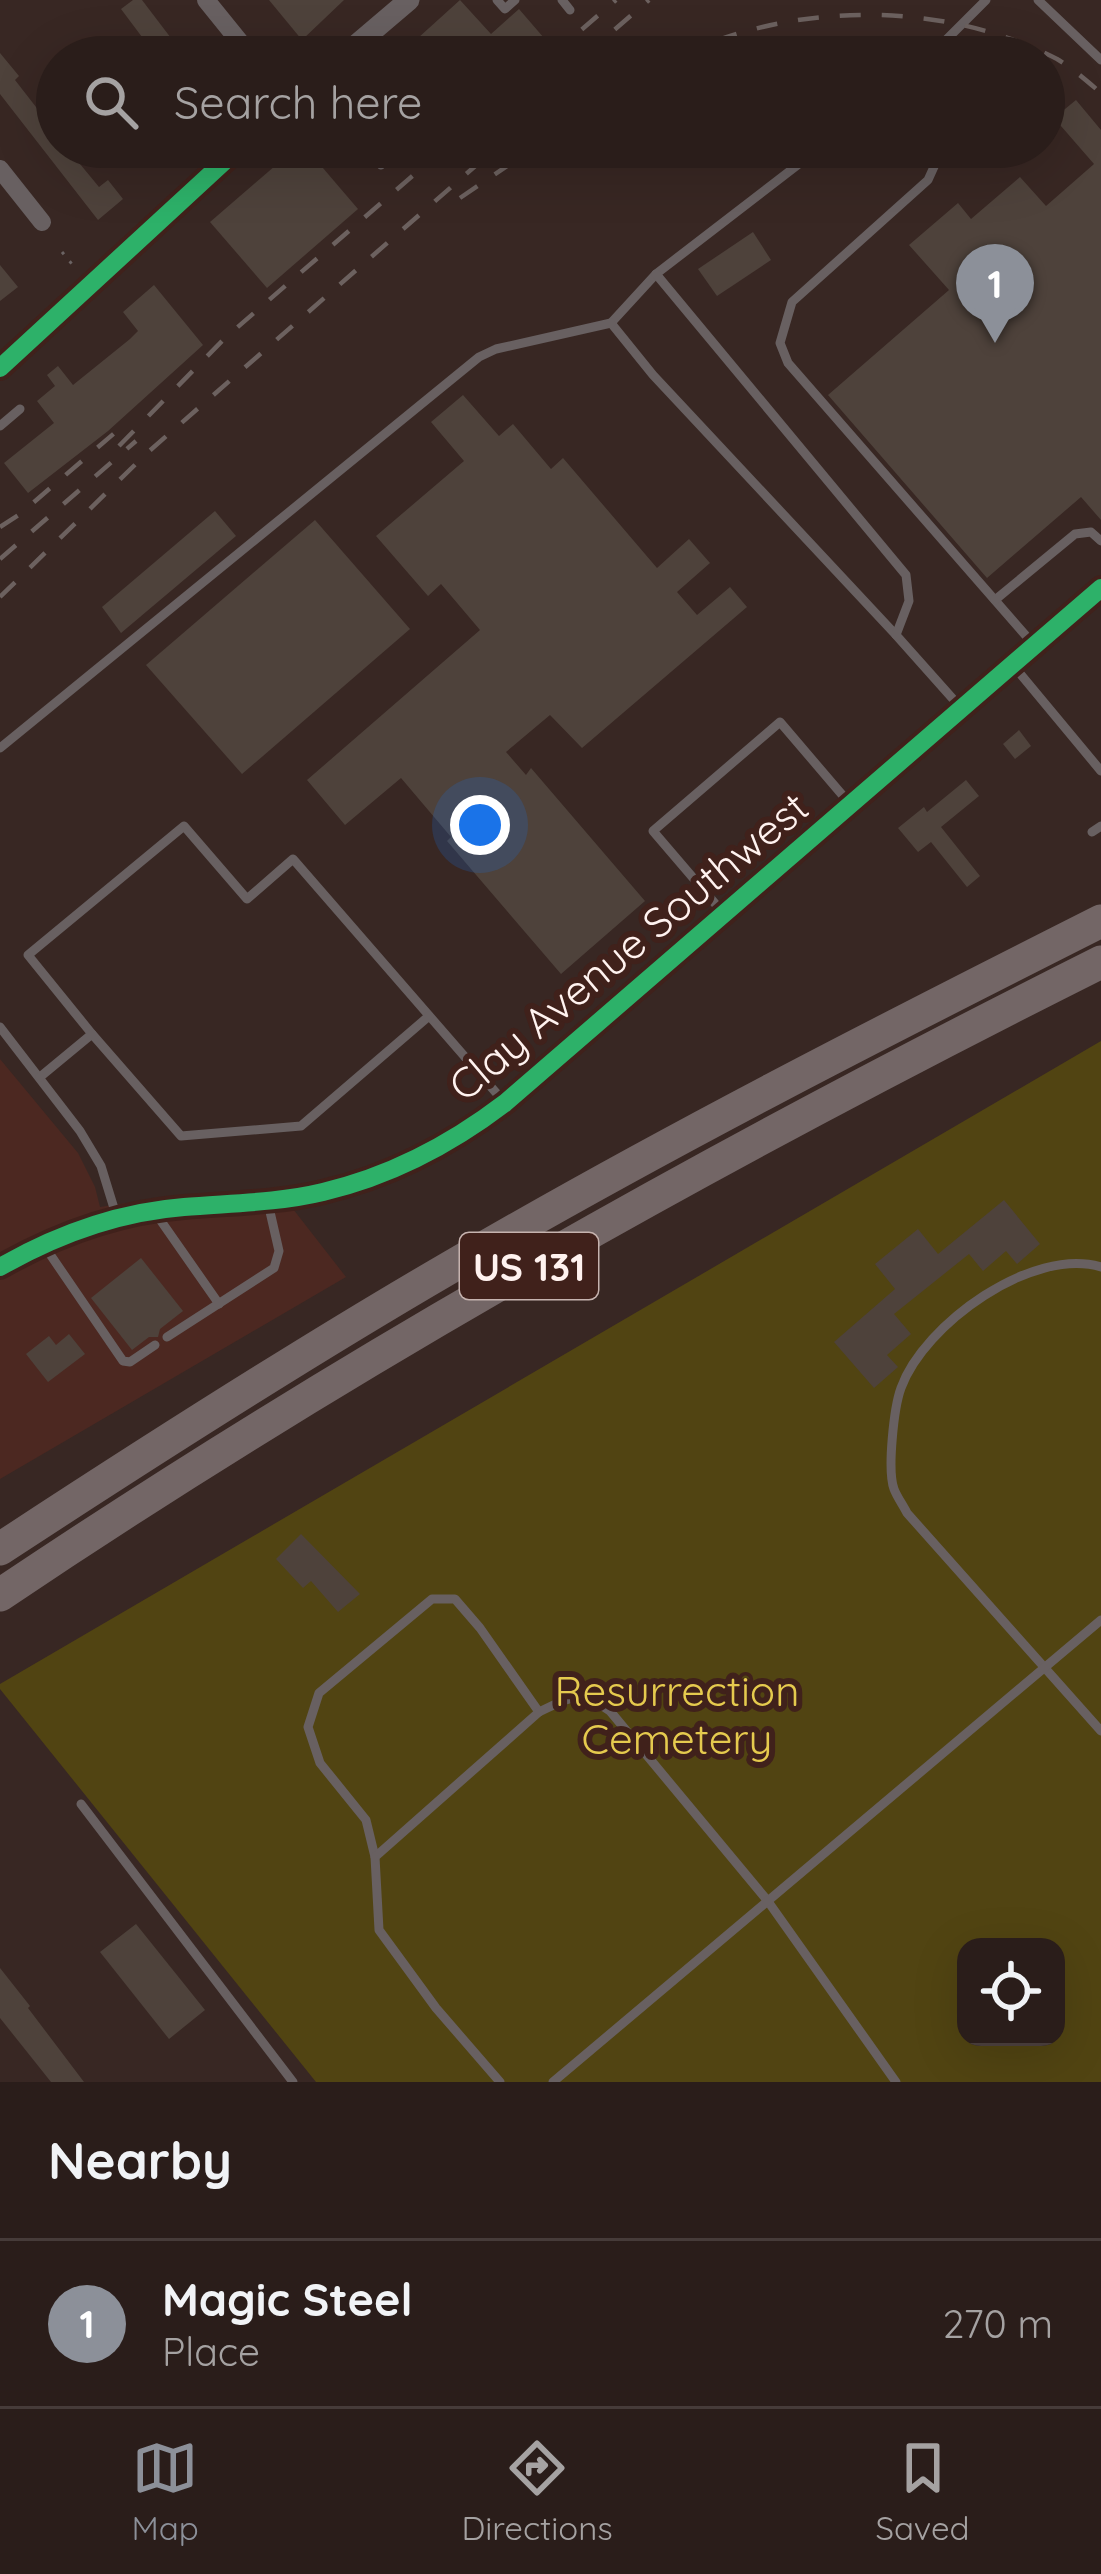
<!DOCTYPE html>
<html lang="en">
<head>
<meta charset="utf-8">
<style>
	:root { --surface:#2a1d1a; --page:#362a27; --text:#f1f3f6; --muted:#a5a2a2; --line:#463b39; --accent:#8c9099 }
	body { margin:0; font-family:Quicksand,sans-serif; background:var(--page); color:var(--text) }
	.controls { position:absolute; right:36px; bottom:36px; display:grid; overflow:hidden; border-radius:24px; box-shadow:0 12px 48px #0002 }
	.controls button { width:108px; height:108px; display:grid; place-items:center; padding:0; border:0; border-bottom:3px solid var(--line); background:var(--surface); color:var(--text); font:60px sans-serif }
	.you { position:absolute; left:480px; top:825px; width:42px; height:42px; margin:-30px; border:9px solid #fff; border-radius:50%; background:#1a73e8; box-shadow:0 0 0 18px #1a73e833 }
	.badge { display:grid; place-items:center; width:78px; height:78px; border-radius:50%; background:var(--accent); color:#fff; font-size:39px; font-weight:700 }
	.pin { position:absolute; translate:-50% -99px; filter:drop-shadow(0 3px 6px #0008) }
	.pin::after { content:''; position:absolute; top:63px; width:42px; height:36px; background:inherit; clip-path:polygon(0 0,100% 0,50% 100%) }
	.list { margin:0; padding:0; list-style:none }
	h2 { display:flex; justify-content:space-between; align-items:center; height:156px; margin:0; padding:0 48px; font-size:51px }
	h2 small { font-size:39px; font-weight:400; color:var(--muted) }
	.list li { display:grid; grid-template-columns:78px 1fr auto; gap:36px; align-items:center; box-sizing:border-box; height:168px; padding:0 48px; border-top:3px solid var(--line) }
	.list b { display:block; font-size:45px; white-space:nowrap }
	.list p { margin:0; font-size:39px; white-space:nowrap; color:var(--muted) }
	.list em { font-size:39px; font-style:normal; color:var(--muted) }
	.icon { flex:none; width:66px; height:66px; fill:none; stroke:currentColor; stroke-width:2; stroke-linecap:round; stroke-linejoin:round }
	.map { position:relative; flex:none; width:1101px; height:2082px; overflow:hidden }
	.search { position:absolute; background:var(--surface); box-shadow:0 12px 48px #0002; left:36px; right:36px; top:36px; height:132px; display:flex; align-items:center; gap:30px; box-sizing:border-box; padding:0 42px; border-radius:66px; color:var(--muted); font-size:45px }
	.sheet { height:324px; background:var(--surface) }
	nav { display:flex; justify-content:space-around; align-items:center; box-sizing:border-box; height:168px; border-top:3px solid var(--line); background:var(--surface); font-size:33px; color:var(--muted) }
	nav a { display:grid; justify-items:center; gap:6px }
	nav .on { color:var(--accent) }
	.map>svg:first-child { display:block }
</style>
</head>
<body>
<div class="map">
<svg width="1101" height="2082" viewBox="0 0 1101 2082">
	<rect width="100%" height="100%" fill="#382723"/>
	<!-- built -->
	<path fill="#4c2821" d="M0 1059 78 1153 95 1187 100 1207 167 1197 279 1191 346 1277 0 1479Z"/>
	<!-- green -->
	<path fill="#514412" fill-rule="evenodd" d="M1101 1041V2082H316L0 1689V1684ZM966 1947H1056V2037H966Z"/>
	<!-- building -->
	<g fill="#4e423b">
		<path d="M133 0H142L177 46 163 57H157L121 9Z"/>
		<path d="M269 0H344L302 40Z"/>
		<path d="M460 0 491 34 519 9 544 38 522 57H397Z"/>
		<path d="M0 53 19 76 15 80 50 125 57 120V147H66L99 187 108 180 123 199 98 220 0 94Z"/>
		<path d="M1076 100 1101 130V520L1081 497 987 578 828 395 949 290 909 245 958 203 971 219 1020 177 1046 206 1094 164 1054 118Z"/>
		<path d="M297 147H305L358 209 267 288 210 222Z"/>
		<path d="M753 232 771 260 717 296 698 269Z"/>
		<path d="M0 265 18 287 0 301Z"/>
		<path d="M154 285 203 345 108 431 28 493 4 463 54 423 37 401 55 386 47 375 58 366 73 385 130 339 138 331 123 312Z"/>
		<path d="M463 395 499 436 513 424 551 469 563 458 657 568 689 539 710 563 677 592 697 615 730 587 747 607 582 748 550 715 506 752 526 775 531 768 645 901 561 974 447 841 451 837 401 778 345 825 307 780 480 630 441 584 428 596 376 536 464 461 431 422Z"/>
		<path d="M215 511 236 536 121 633 102 607Z"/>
		<path d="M315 520 410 629 242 774 146 665Z"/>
		<path d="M1019 730 1031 746 1015 759 1003 744Z"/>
		<path d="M966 780 979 796 941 827 980 876 967 887 931 842 918 852 898 828 924 807 927 812Z"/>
		<path d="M1004 1200 1040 1244 1017 1264 1006 1251 983 1271 969 1254 894 1314 911 1334 887 1355 898 1367 874 1388 834 1342 895 1289 875 1264 918 1229 938 1254Z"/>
		<path d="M141 1258 183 1311 160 1329 158 1337H149L132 1350 91 1298Z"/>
		<path d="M69 1334 85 1354 48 1382 26 1354 49 1336 56 1345Z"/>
		<path d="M301 1534 360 1594 338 1612 311 1581 303 1588 276 1559Z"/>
		<path d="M136 1924 205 2010 169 2039 100 1952Z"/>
		<path d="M0 1968 30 2006 28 2008 84 2082H51L0 2018Z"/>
	</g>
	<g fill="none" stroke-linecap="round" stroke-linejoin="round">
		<!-- path -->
		<path stroke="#6b6363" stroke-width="3" stroke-dasharray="3 9" stroke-linecap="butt" d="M62 252 76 269"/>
		<!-- service -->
		<g stroke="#686061" stroke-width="9">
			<path d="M497 0 505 9 515 0"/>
			<path d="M562 0 570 10"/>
			<path d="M1038 0 1101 60"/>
			<path d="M929 57 986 0"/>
			<path d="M367 147 381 165"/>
			<path d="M821 147 656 274 611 323 653 375 896 635"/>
			<path d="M943 147 928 180 792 302 780 343 788 363 1034 645"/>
			<path d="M656 274 906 575 909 601 896 635 961 708"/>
			<path d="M0 426 20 409"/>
			<path d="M995 600 1075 534 1091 532 1101 541"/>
			<path d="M1012 664 1101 771"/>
			<path d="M0 748 479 357 496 349 611 323"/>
			<path d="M1092 832 1101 826"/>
			<path d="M724 914 653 831 780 722 850 804"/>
			<path d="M0 1027 80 1131 101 1166 117 1218"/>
			<path d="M92 1034 28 955 184 826 247 899 293 859 505 1103"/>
			<path d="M40 1077 92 1034 181 1136 301 1126 429 1016"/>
			<path d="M154 1211 219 1304"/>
			<path d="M43 1244 123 1361 130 1362 155 1345"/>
			<path d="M1101 1267C1033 1246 924 1324 901 1388 894 1407 887 1470 894 1489 897 1497 903 1505 907 1513L1101 1731"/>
			<path d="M167 1337 274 1268 279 1251 268 1203"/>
			<path d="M81 1804 293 2082"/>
			<path d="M375 1857 366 1820 320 1763 308 1727 319 1693 432 1599H455L480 1628 539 1712"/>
			<path d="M500 2082 436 2008 379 1930 375 1857 539 1712C571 1697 580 1689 610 1711L767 1900 896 2082"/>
			<path d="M553 2082 1101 1620"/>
		</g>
		<!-- minor -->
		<g stroke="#686061" stroke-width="18">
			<path d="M206 0 248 52"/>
			<path d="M0 169 42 222"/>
		</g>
		<!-- tertiary -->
		<g stroke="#686061" stroke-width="21">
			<path d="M342 57 409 0"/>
			<path d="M0 368 240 147"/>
			<path d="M0 1267C56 1235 119 1212 184 1207 231 1203 277 1203 323 1192 391 1176 450 1145 505 1103L1101 588"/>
		</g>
		<!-- motorway -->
		<g stroke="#736666" stroke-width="33">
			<path d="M0 1549C148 1452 296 1357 449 1268 661 1144 881 1032 1101 921"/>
			<path d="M0 1595C352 1358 722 1152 1101 962"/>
		</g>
		<!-- rail -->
		<g stroke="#6c615f" stroke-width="4.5" stroke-dasharray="21 21" stroke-linecap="butt">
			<path d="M550 57 616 0"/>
			<path d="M583 57 649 0"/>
			<path d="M678 57C792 1 944 0 1057 59 1072 68 1087 81 1101 93"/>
			<path d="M460 198 535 147"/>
			<path d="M119 446 225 338 446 147"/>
			<path d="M0 527 20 514 125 424"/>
			<path d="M0 559 136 441"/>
			<path d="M0 597 147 453 497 147"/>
		</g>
		<!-- cycleway casing -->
		<g stroke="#40211b" stroke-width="26">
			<g id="cycleway">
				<path d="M0 368 240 147"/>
				<path d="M0 1267C56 1235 119 1212 184 1207 231 1203 277 1203 323 1192 391 1176 450 1145 505 1103L1101 588"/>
			</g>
		</g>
		<!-- cycleway -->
		<use href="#cycleway" stroke="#2db169" stroke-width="18"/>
	</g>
	<g text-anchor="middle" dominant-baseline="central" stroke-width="12" stroke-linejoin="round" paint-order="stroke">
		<!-- shield labels -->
		<rect fill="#40211b" stroke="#c6b3af" stroke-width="3" x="460" y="1233" width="138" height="66" rx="9"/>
		<g font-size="39" font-weight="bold" fill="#fff2ef">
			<text x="529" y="1266">US 131</text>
		</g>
		<!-- street labels -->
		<g font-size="42" fill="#fff2ef" stroke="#40211b">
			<text transform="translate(628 946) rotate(-40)">Clay Avenue Southwest</text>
		</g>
		<!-- park labels -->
		<g font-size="42" fill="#e5ca4e" stroke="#40211b">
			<text x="677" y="1690">Resurrection<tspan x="677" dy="48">Cemetery</tspan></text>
		</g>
	</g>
</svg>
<div class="controls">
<button><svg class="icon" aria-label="locate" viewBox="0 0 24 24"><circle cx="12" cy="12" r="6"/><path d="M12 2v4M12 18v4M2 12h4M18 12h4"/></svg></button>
</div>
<div class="you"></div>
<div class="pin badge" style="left:995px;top:343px">1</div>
<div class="search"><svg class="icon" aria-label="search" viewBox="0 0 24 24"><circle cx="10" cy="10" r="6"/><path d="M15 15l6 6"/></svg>Search here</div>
</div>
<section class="sheet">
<h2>Nearby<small></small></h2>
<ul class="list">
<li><span class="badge">1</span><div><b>Magic Steel</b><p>Place</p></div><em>270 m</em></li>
</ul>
</section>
<nav>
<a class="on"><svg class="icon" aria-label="map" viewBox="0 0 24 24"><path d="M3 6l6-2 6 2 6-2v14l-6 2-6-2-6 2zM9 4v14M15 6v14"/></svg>Map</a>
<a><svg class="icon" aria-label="directions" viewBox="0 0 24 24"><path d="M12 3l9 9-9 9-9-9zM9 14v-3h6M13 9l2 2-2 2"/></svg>Directions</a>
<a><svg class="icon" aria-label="saved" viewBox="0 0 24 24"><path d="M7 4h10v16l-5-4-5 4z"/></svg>Saved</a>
</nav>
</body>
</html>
